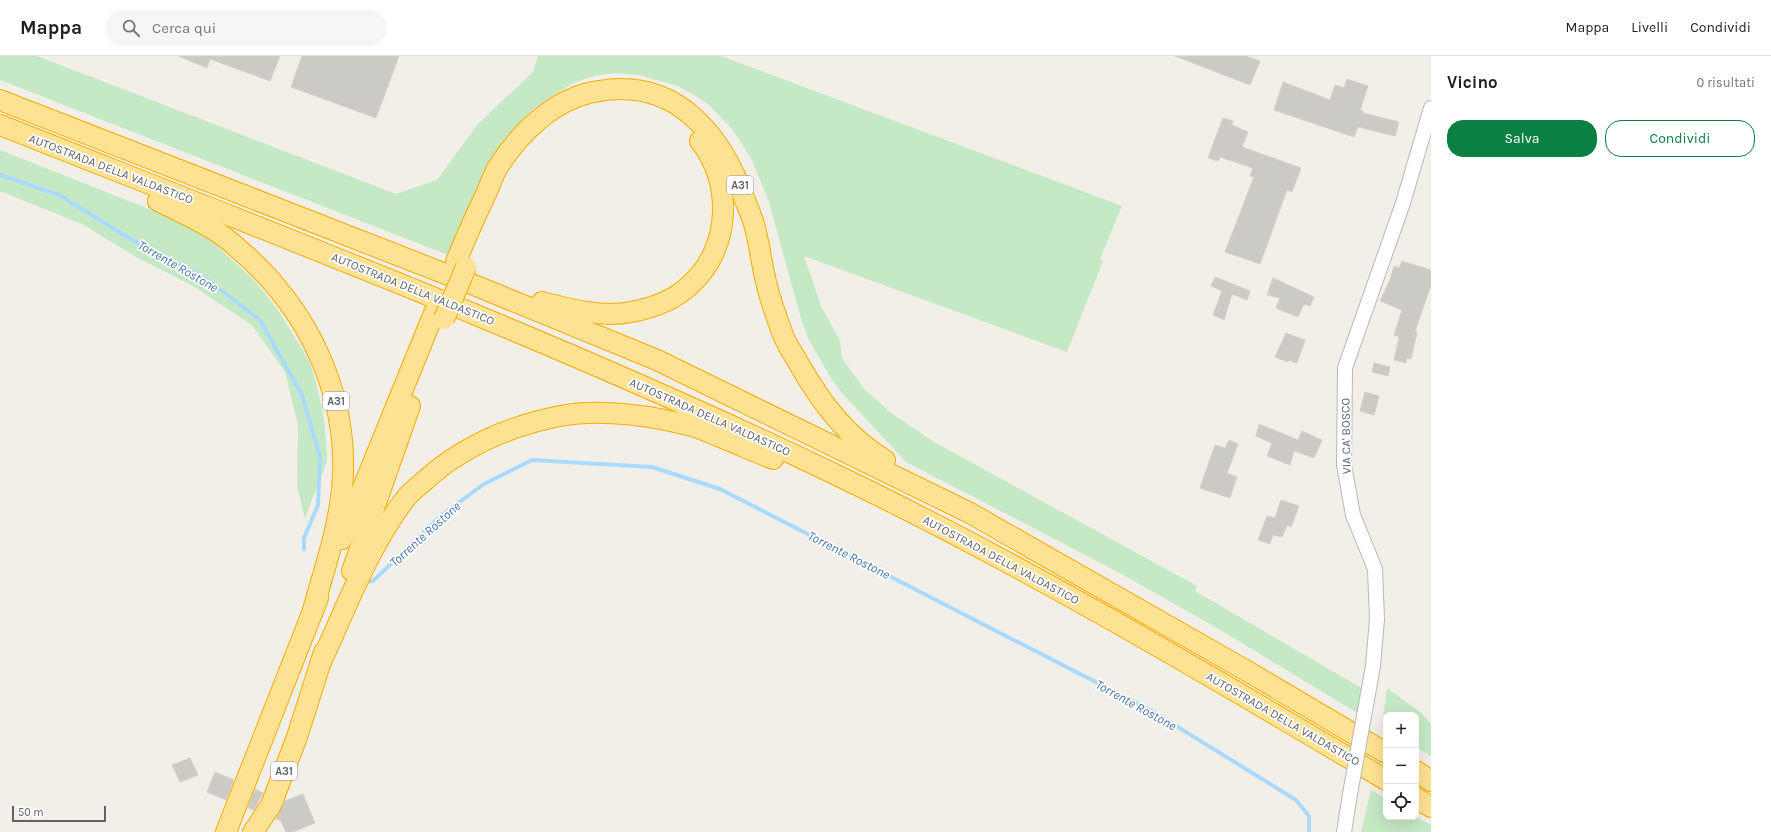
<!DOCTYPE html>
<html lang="it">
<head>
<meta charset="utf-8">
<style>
	:root { --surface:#fff; --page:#f6f6f6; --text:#202124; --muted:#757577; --line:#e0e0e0; --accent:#0b8043 }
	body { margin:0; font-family:Karla,sans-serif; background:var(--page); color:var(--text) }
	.controls { position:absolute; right:12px; bottom:12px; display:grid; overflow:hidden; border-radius:8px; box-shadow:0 4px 16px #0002 }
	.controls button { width:36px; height:36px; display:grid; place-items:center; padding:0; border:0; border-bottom:1px solid var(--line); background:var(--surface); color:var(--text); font:20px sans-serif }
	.scale { position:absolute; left:12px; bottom:10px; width:94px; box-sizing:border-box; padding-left:4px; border:2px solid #5f6368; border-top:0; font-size:11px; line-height:14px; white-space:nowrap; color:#5f6368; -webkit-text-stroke:3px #fff; paint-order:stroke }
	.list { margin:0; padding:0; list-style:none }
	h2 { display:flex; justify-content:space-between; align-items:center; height:52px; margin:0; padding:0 16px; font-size:17px }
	h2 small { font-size:13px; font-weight:400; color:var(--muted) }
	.actions { display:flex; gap:8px; padding:12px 16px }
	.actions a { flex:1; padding:9px 0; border:1px solid var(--accent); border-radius:16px; text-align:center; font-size:14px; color:var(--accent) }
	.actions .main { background:var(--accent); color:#fff }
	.icon { flex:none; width:22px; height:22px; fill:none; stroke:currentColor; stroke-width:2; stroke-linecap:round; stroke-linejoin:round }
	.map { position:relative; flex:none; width:1431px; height:776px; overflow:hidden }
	header { display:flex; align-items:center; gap:24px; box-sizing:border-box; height:56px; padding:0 20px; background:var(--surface); border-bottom:1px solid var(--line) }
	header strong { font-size:19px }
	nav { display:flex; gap:22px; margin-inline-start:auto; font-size:14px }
	.search { width:280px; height:36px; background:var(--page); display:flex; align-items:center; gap:10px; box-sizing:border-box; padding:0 14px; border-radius:16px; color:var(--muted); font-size:15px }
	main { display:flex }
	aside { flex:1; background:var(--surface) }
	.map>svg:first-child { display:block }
</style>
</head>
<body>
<header>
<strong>Mappa</strong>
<div class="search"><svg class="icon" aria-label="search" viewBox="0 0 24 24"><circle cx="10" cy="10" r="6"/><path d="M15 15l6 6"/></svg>Cerca qui</div>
<nav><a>Mappa</a><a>Livelli</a><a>Condividi</a></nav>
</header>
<main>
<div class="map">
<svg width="1431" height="776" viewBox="0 0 1431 776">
	<rect width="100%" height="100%" fill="#f1efe8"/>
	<!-- green -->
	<g fill="#c5e8c5">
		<path d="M0 0H37L396 138 437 124 478 68 533 16 538 0H721L1122 150 1100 203 1103 205 1067 296 804 200 821 250 840 285 842 302 864 333 891 357 934 386 1197 530 1195 535 1363 633 1359 658 1224 576 1118 516 906 406 842 337 829 319 808 282 800 259 769 146 751 102 733 74 709 49 696 40 678 30 638 19 615 17 594 20 573 27 534 52 514 73 478 129 448 199 0 24Z"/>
		<path d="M0 94 184 167 205 179 254 224 278 254 309 304 316 326 324 363 327 398V405L305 462 297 431 298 369 285 316 252 269 193 230 138 202 82 168 0 135Z"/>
		<path d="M1387 632 1420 656 1431 668V700L1416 691V659H1386V674L1382 671Z"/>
		<path d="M1371 734 1386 743V761H1416L1431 769V776H1361Z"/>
	</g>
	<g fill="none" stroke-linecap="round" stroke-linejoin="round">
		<!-- stream -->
		<g stroke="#aadaff" stroke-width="4">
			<path d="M0 119 59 139 129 182 208 224 260 264 302 339 320 401 318 449 304 482V493"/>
			<path d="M365 526 373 525 443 458 484 428 532 404 652 411 720 433 1152 655 1296 744 1309 760V776"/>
		</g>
	</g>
	<!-- building -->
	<g fill="#cccac5" stroke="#d6d1c6">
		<path d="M178 0H280L270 25 210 3 207 12Z"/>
		<path d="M302 0H399L376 62 291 31Z"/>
		<path d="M1175 0H1246L1260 5 1250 29Z"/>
		<path d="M1347 23 1368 30 1360 54 1363 55V57L1399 66 1395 80 1358 71 1354 81 1274 54 1283 26 1330 44 1335 29 1344 32Z"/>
		<path d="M1223 62 1233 65 1232 69 1248 76 1242 91 1301 112 1292 136 1287 134 1260 208 1225 196 1254 121 1250 120 1253 112 1220 101 1218 105 1208 102Z"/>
		<path d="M1402 205 1431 214V229L1415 275 1417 276 1411 303 1407 302 1406 307 1394 304 1399 281 1394 279 1402 254 1380 245 1390 224 1394 210 1399 212Z"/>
		<path d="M1215 221 1250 235 1247 244 1232 238 1224 264 1213 259 1222 235 1211 230Z"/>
		<path d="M1273 222 1314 241 1310 250 1304 248 1298 261 1276 252 1280 242 1267 239Z"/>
		<path d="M1286 277 1305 284 1297 307 1289 304 1288 306 1275 301Z"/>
		<path d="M1374 307 1390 311 1388 320 1372 316Z"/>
		<path d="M1365 336 1379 340 1374 359 1360 355Z"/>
		<path d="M1259 368 1298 384 1302 375 1322 384 1314 402 1294 395 1290 409 1267 400 1272 387 1256 380Z"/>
		<path d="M1229 384 1238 388 1227 417 1237 421 1230 442 1200 432 1215 389 1225 392Z"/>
		<path d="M1281 444 1299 450 1291 471 1287 469 1282 481 1273 479 1270 488 1258 484 1267 460 1275 462Z"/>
		<path d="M190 702 198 719 180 726 172 709Z"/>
		<path d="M215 716 234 724 226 744 207 736Z"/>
		<path d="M255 733 263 737 254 754 248 752Z"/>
		<path d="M303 738 315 767 293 776H286L281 765 276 763 285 745Z"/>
	</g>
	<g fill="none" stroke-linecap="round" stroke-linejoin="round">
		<!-- minor casing -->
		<g stroke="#b5b8bc" stroke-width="16">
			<g id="minor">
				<path d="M1373 610 1377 563 1375 513 1353 459 1344 409 1345 312 1403 147 1431 52"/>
				<path d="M1344 776 1350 738"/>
			</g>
		</g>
		<!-- highway casing -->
		<g stroke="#f9ab00" stroke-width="22">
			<g id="highway">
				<path d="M0 44 474 229 657 304 970 457 1247 615 1386 697"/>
				<path d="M0 69C278 179 557 285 826 414 1019 506 1202 615 1386 724"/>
				<path d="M158 145C177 154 196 163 214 174 229 183 242 196 254 207 315 266 350 348 342 433 338 474 324 514 313 554"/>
				<path d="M456 206C465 183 475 161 486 138 490 129 493 119 498 111 520 76 556 41 599 35 676 22 721 78 745 144 748 153 753 162 755 172 760 191 762 211 767 230 771 246 777 263 783 279 787 289 794 299 799 308 822 348 846 380 885 404"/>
				<path d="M542 246C569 253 603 262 631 256 653 252 675 244 691 228 731 192 733 126 700 85"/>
				<path d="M342 483 434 257"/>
				<path d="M352 515 410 350"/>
				<path d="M320 608C345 555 369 489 406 442 410 437 416 432 421 428 459 392 509 370 560 360 601 352 655 360 695 371 703 373 712 378 720 381 738 388 755 396 773 403"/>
				<path d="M1416 715 1431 725"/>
				<path d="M1416 742 1431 751"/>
				<path d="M226 776 318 542"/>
				<path d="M253 776 271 749 297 681 324 596"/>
			</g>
		</g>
		<!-- minor -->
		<use href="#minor" stroke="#fff" stroke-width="14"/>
		<!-- highway -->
		<use href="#highway" stroke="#fde293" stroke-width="20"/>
		<!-- minor-bridge casing -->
		<g stroke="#b5b8bc" stroke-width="16" stroke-linecap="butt">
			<path id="minor-bridge" d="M1350 738 1373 610"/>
		</g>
		<!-- highway-bridge casing -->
		<g stroke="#f9ab00" stroke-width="22" stroke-linecap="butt">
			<path id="highway-bridge" d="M444 263 466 211"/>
		</g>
		<!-- minor-bridge -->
		<use href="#minor-bridge" stroke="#fff" stroke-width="14"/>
		<!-- highway-bridge -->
		<use href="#highway-bridge" stroke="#fde293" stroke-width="20"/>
	</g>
	<g text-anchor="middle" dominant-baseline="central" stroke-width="3.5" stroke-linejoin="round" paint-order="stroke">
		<!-- shield labels -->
		<g fill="#fff" stroke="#8f9295" stroke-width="1">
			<rect x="727" y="120" width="26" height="18" rx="3"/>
			<rect x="323" y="336" width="26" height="18" rx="3"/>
			<rect x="271" y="706" width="26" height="18" rx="3"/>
		</g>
		<g font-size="11" font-weight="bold" fill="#5f6368">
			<text x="740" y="129">A31</text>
			<text x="336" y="345">A31</text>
			<text x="284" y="715">A31</text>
		</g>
		<!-- street labels -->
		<g font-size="12" fill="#5f6368" stroke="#fff">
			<text transform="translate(111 113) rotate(21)">AUTOSTRADA DELLA VALDASTICO</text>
			<text transform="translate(413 233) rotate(22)">AUTOSTRADA DELLA VALDASTICO</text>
			<text transform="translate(710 361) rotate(24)">AUTOSTRADA DELLA VALDASTICO</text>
			<text transform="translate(1346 380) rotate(-91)">VIA CA' BOSCO</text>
			<text transform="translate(1001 504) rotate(28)">AUTOSTRADA DELLA VALDASTICO</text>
			<text transform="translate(1283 663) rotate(30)">AUTOSTRADA DELLA VALDASTICO</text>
		</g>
		<!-- water labels -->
		<g font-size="13" font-style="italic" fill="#4174aa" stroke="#fff">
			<text transform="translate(178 210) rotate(30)">Torrente Rostone</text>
			<text transform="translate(425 478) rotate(-42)">Torrente Rostone</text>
			<text transform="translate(849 499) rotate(27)">Torrente Rostone</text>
			<text transform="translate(1136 649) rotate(29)">Torrente Rostone</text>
		</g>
	</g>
</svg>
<div class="controls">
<button>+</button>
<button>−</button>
<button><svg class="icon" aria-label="locate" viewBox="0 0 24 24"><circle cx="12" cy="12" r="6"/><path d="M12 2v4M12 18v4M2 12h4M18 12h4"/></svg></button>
</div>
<div class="scale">50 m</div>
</div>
<aside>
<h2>Vicino<small>0 risultati</small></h2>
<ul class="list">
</ul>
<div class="actions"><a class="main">Salva</a><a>Condividi</a></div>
</aside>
</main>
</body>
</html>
